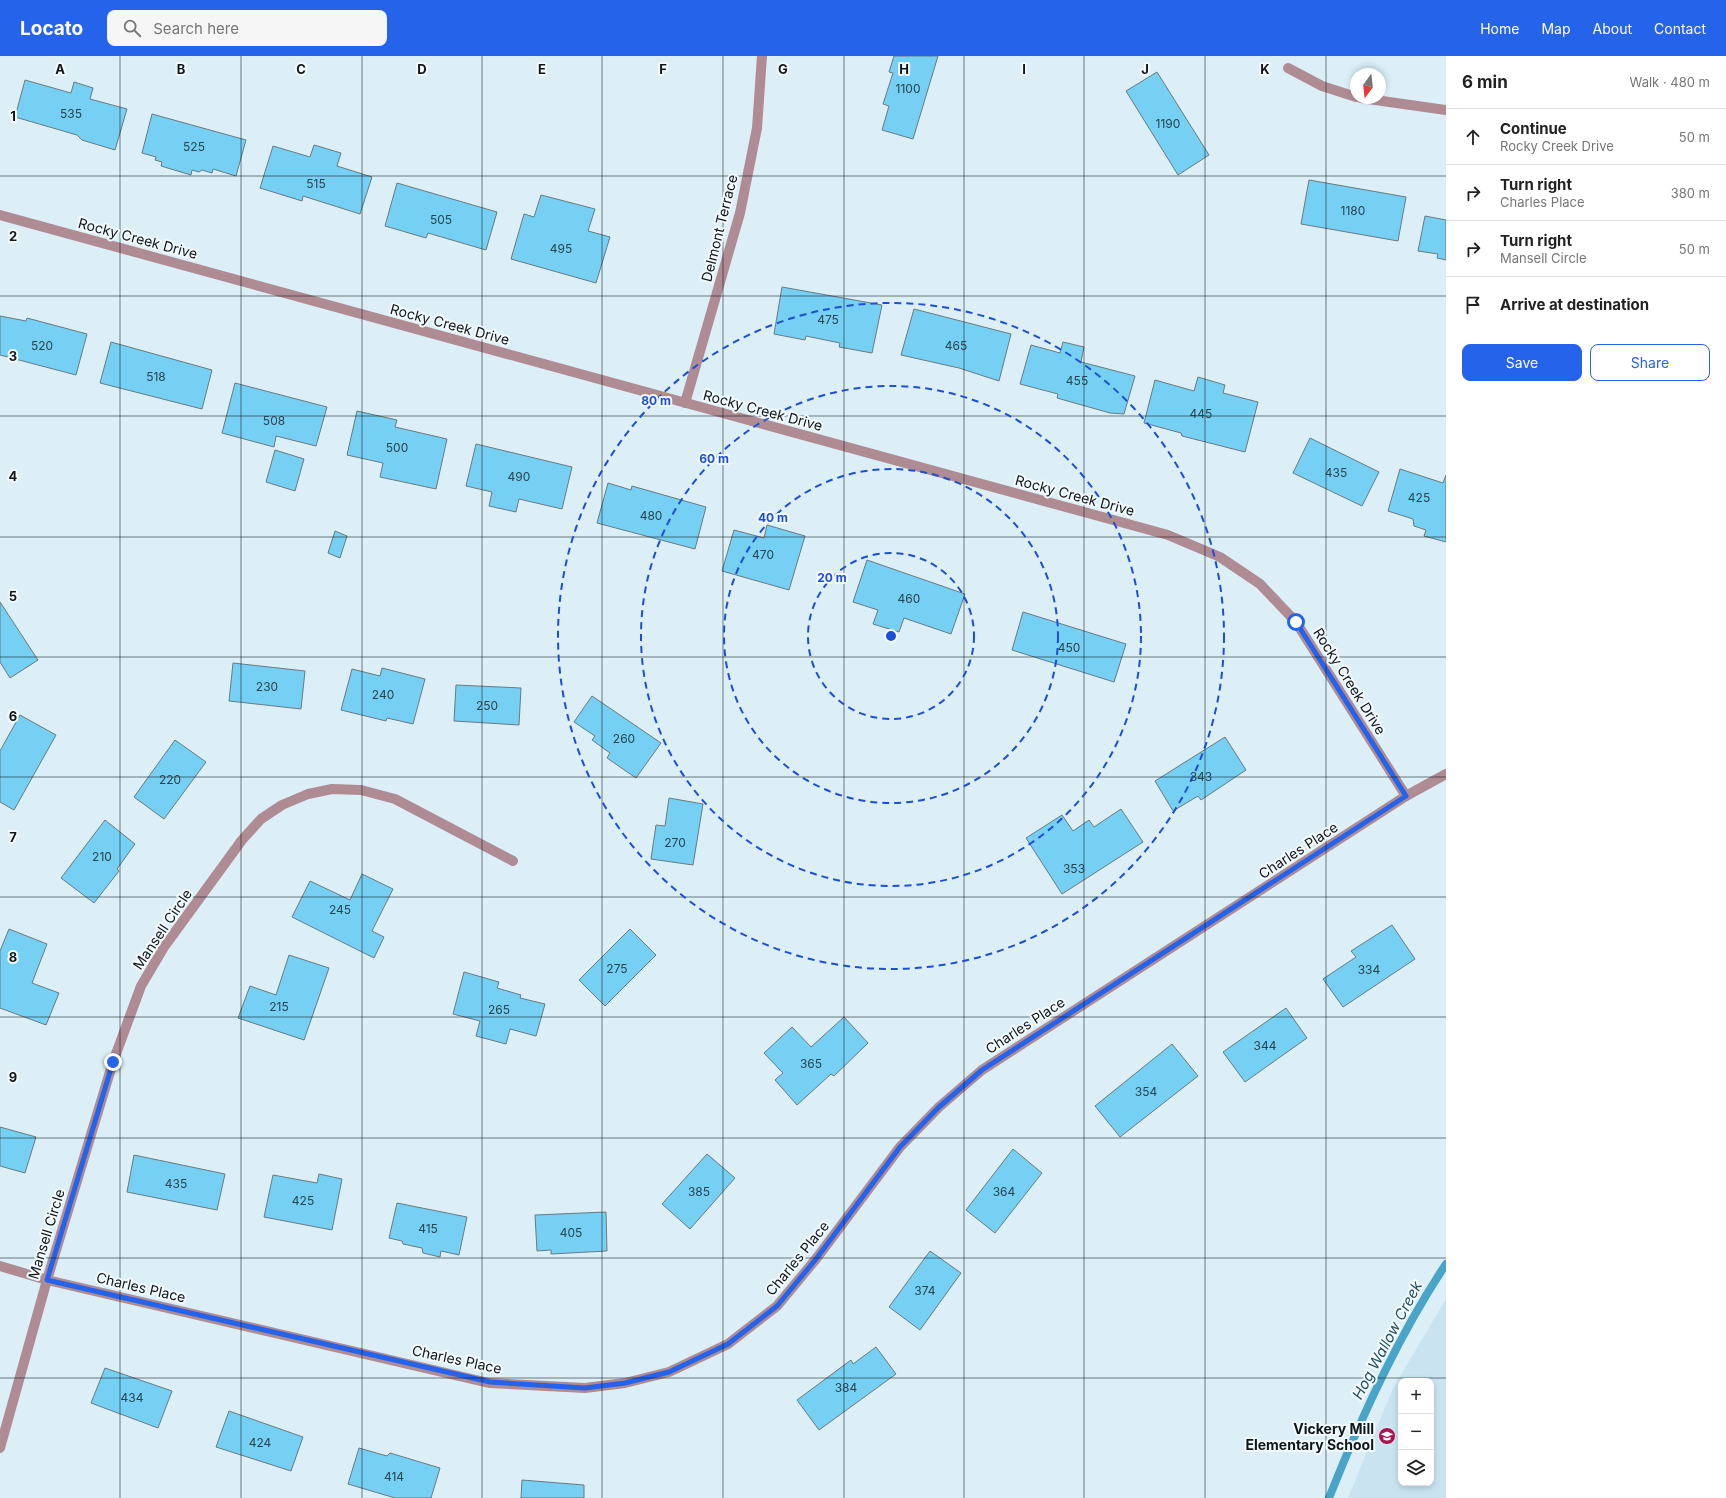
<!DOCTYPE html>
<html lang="en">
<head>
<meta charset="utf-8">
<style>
	:root { --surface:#fff; --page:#f6f6f6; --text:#222; --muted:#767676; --line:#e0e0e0; --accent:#2563eb }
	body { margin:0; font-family:Inter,sans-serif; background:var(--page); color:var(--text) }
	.controls { position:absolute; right:12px; bottom:12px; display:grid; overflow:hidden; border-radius:8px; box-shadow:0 2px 6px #0003 }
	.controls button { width:36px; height:36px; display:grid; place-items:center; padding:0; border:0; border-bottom:1px solid var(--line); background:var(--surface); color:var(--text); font:20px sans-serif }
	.compass { position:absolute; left:1350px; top:12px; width:36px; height:36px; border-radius:50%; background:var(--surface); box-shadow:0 2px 6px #0003; rotate:195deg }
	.stop { position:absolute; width:12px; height:12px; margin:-9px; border:3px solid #2563eb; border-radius:50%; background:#fff }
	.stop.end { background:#2563eb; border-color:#fff; box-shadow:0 1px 4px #0008 }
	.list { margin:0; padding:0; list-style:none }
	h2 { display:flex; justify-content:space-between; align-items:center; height:52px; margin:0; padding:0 16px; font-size:17px }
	h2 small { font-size:13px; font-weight:400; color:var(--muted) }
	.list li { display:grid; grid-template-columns:26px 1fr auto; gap:12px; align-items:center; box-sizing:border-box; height:56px; padding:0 16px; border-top:1px solid var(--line) }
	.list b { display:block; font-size:15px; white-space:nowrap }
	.list p { margin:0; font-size:13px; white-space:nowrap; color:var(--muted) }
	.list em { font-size:13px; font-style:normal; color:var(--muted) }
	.actions { display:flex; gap:8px; padding:12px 16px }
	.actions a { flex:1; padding:9px 0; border:1px solid var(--accent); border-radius:8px; text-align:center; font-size:14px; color:var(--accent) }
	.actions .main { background:var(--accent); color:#fff }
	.icon { flex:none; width:22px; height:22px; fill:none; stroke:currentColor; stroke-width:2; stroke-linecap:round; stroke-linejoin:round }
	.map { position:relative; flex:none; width:1446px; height:1442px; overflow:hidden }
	header { display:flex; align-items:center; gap:24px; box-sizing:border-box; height:56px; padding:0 20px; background:var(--accent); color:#fff }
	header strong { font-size:19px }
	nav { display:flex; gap:22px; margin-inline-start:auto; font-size:14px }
	.search { width:280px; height:36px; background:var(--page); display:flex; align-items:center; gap:10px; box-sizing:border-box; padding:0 14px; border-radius:8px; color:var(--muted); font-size:15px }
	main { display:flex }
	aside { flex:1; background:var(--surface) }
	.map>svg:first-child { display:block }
</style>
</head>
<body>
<header>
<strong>Locato</strong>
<div class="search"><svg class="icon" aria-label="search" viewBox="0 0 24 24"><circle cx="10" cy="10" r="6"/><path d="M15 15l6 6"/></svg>Search here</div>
<nav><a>Home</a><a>Map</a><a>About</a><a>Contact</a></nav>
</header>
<main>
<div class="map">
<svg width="1446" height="1442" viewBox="0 0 1446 1442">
	<rect width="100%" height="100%" fill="#dceff7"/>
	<!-- built -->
	<path fill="#c9e4f0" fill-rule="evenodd" d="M1446 1243V1442H1348L1393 1332ZM1401 1325H1431V1427H1401Z"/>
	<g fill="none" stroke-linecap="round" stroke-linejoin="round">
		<!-- stream -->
		<path stroke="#48a5c8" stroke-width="8" d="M1329 1442C1361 1361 1398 1280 1446 1208"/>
	</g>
	<!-- building -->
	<g fill="#75d0f4" stroke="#697a82">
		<path d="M894 0H938L913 83 882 74 889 50 883 48 893 17 889 16Z"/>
		<path d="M1157 16 1209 99 1178 119 1126 35Z"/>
		<path d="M25 24 71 37 74 26 93 32 90 43 127 53 115 94 82 84 77 79 15 61Z"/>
		<path d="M152 58 246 84 236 120 213 113 212 117 202 114 199 116 192 114 191 119 161 110 162 106 155 104 156 101 142 97Z"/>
		<path d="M314 89 341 97 337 110 372 121 360 158 303 140 302 145 260 132 273 90 310 101Z"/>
		<path d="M1309 124 1406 141 1398 185 1301 168Z"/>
		<path d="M397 127 497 156 486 194 428 177 426 182 385 170Z"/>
		<path d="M541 139 595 153 588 175 610 181 596 227 511 203 524 158 534 161Z"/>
		<path d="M1425 160 1446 164V204L1437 202 1438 198 1418 195Z"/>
		<path d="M782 231 882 249 872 297 839 291 840 287 806 280 805 284 774 278Z"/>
		<path d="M914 253 1011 278 999 325 959 312 901 299Z"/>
		<path d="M0 260 26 265 27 262 87 278 76 319 0 299Z"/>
		<path d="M111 286 212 314 202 353 100 327Z"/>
		<path d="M1063 286 1084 291 1081 306 1135 320 1124 358 1110 357 1057 342 1058 338 1020 328 1031 289 1060 297Z"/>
		<path d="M1198 321 1225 329 1223 337 1258 346 1245 396 1182 380 1181 377 1144 367 1155 324 1194 335Z"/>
		<path d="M235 327 327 351 316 390 276 380 274 391 222 377Z"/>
		<path d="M357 355 397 364 395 371 447 383 436 433 380 421 383 407 347 399Z"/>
		<path d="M1310 382 1379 416 1362 450 1293 417Z"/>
		<path d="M476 388 572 411 562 453 519 443 516 456 489 450 492 436 466 430Z"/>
		<path d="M275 394 304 403 295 435 266 426Z"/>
		<path d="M1400 413 1443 427 1446 419V486L1424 480 1426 474 1414 470 1413 463 1388 455Z"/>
		<path d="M608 427 631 434 632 430 706 451 695 493 597 467Z"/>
		<path d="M767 469 805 480 789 534 722 515 734 474 764 482Z"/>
		<path d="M335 475 347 480 340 502 328 497Z"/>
		<path d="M867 504 965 538 951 578 904 562 899 576 873 568 878 554 853 546Z"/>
		<path d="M0 546 38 604 10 622 0 606Z"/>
		<path d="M1023 556 1126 588 1114 626 1012 594Z"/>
		<path d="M233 607 305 615 301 653 229 645Z"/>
		<path d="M382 612 425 623 413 668 387 662 386 665 341 654 352 613 380 620Z"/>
		<path d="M456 629 521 632 519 669 454 665Z"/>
		<path d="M592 640 661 687 636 722 607 702 610 697 592 684 595 680 574 666Z"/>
		<path d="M20 659 56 679 14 754 0 746V695Z"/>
		<path d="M1225 681 1246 714 1201 744 1198 740 1173 755 1155 725Z"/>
		<path d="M175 684 206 706 164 763 134 741Z"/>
		<path d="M669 742 703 748 693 809 651 803 656 769 665 770Z"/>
		<path d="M1121 753 1143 786 1062 838 1026 782 1062 759 1073 775 1089 764 1094 771Z"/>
		<path d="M105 764 135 788 117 813 119 815 94 847 61 822Z"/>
		<path d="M362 818 393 833 372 875 384 881 374 902 292 861 310 825 350 844Z"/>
		<path d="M1392 869 1415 903 1343 951 1323 923 1356 901 1351 895Z"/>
		<path d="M9 873 47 888 32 927 59 937 46 969 0 952V895Z"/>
		<path d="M630 873 656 899 605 950 579 924Z"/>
		<path d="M289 899 329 912 304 984 238 962 250 930 276 939Z"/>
		<path d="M464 916 499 926 497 932 521 939 520 942 545 948 536 980 510 973 506 988 476 980 480 965 453 958Z"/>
		<path d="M1286 952 1307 982 1245 1026 1223 996Z"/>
		<path d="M844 961 868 987 834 1020 831 1018 797 1049 775 1024 783 1017 764 997 792 971 811 991Z"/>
		<path d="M1172 988 1198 1020 1120 1081 1095 1050Z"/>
		<path d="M0 1071 36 1081 25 1117 0 1110Z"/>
		<path d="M1013 1093 1042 1117 995 1177 966 1154Z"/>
		<path d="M707 1098 735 1122 690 1173 662 1148Z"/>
		<path d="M134 1099 225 1118 217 1154 127 1136Z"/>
		<path d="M319 1118 342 1123 332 1174 264 1161 273 1119 317 1127Z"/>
		<path d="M397 1147 467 1161 459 1199 441 1195 440 1201 423 1197 422 1192 403 1188 402 1185 389 1182Z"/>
		<path d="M606 1156 607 1195 551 1198V1194L537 1195 535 1159Z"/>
		<path d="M930 1195 961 1217 920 1274 889 1251Z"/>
		<path d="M876 1291 896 1318 819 1374 797 1344 851 1304 853 1308Z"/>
		<path d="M105 1312 172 1335 158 1372 91 1347Z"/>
		<path d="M229 1355 303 1381 291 1415 216 1391Z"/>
		<path d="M359 1392 387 1400 390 1397 440 1412 431 1442H395L348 1428Z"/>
		<path d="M522 1424 584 1429V1442H521Z"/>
	</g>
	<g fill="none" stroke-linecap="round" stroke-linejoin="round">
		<!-- minor -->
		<g stroke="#af8b94" stroke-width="10">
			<path d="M1288 12 1322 30 1356 41"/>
			<path d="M1361 42 1446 54"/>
			<path d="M0 159 1168 479 1220 501 1260 528 1296 566 1406 740"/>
			<path d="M685 347 740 157 757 72 762 0"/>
			<path d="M0 1210 47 1224 489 1327 585 1332 625 1327 669 1316 728 1288 777 1250 816 1203 900 1091 939 1051 982 1014 1406 740 1446 718"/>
			<path d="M0 1392 47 1224 113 1006 141 930 164 891 242 784 261 763 282 749 308 738 332 733 361 734 395 743 513 805"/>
		</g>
	</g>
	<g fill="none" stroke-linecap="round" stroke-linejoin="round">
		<!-- route -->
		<path stroke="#2563eb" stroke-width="5" d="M113 1006 47 1224 490 1326 585 1332 625 1327 669 1316 728 1288 777 1250 816 1203 900 1091 939 1051 982 1014 1406 740 1296 566"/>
	</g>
	<!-- grid -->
	<path fill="none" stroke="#0f1619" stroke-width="1" stroke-opacity="0.55" d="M120 0V1442M241 0V1442M362 0V1442M482 0V1442M602 0V1442M723 0V1442M844 0V1442M964 0V1442M1084 0V1442M1205 0V1442M1326 0V1442M0 120H1446M0 240H1446M0 360H1446M0 481H1446M0 601H1446M0 721H1446M0 841H1446M0 961H1446M0 1082H1446M0 1202H1446M0 1322H1446"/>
	<!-- distance rings -->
	<g fill="none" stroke="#1d4ed8" stroke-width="2" stroke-dasharray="7 5">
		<circle cx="891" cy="580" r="83"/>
		<circle cx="891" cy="580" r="167"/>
		<circle cx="891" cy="580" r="250"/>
		<circle cx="891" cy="580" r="333"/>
	</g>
	<!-- icons -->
	<defs>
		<g id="school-disc" transform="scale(0.9)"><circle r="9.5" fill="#a71653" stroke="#f2fafd"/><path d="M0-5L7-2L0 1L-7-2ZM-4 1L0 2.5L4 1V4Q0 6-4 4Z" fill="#fff"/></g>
	</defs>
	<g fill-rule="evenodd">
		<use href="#school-disc" x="1387" y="1380"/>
	</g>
	<g text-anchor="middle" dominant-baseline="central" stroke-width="4" stroke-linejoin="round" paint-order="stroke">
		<!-- number labels -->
		<g font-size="12" fill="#284450">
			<text x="908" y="32">1100</text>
			<text x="71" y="57">535</text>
			<text x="1168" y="67">1190</text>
			<text x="194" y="90">525</text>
			<text x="316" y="127">515</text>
			<text x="1353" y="154">1180</text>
			<text x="441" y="163">505</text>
			<text x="561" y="192">495</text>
			<text x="828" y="263">475</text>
			<text x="42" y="289">520</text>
			<text x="956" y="289">465</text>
			<text x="156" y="320">518</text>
			<text x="1077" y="324">455</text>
			<text x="1201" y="357">445</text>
			<text x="274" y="364">508</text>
			<text x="397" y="391">500</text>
			<text x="1336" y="416">435</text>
			<text x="519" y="420">490</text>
			<text x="1419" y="441">425</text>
			<text x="651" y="459">480</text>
			<text x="763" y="498">470</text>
			<text x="909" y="542">460</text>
			<text x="1069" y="591">450</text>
			<text x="267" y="630">230</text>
			<text x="383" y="638">240</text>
			<text x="487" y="649">250</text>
			<text x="624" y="682">260</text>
			<text x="1201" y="720">343</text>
			<text x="170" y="723">220</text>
			<text x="675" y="786">270</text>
			<text x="102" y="800">210</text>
			<text x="1074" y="812">353</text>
			<text x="340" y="853">245</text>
			<text x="617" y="912">275</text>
			<text x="1369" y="913">334</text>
			<text x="279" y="950">215</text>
			<text x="499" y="953">265</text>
			<text x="1265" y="989">344</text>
			<text x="811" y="1007">365</text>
			<text x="1146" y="1035">354</text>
			<text x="176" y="1127">435</text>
			<text x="699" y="1135">385</text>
			<text x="1004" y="1135">364</text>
			<text x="303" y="1144">425</text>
			<text x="428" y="1172">415</text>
			<text x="571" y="1176">405</text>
			<text x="925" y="1234">374</text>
			<text x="846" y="1331">384</text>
			<text x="132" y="1341">434</text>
			<text x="260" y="1386">424</text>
			<text x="394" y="1420">414</text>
		</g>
		<!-- street labels -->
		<g font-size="14" fill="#0f1619" stroke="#f2fafd">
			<text transform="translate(719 172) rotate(-76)">Delmont Terrace</text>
			<text transform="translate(138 182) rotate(15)">Rocky Creek Drive</text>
			<text transform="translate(450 268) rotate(15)">Rocky Creek Drive</text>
			<text transform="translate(763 354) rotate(15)">Rocky Creek Drive</text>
			<text transform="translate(1075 439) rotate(15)">Rocky Creek Drive</text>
			<text transform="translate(1350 625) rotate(58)">Rocky Creek Drive</text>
			<text transform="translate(1298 794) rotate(-33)">Charles Place</text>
			<text transform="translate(162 873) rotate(-56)">Mansell Circle</text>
			<text transform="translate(1025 969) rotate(-33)">Charles Place</text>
			<text transform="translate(46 1178) rotate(-73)">Mansell Circle</text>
			<text transform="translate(797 1202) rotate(-51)">Charles Place</text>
			<text transform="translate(141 1231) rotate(13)">Charles Place</text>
			<text transform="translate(457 1303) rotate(12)">Charles Place</text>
		</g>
		<!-- poi labels -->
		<g font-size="14" font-weight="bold" fill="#0f1619" stroke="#f2fafd" text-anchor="end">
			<text x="1374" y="1372">Vickery Mill<tspan x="1374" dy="16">Elementary School</tspan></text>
		</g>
		<!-- water labels -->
		<g font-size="15" font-style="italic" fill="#254d5d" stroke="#f2fafd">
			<text transform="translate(1387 1284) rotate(-62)">Hog Wallow Creek</text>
		</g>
	</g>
	<g font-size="13" text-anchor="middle" font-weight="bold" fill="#0f1619" stroke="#f2fafd" stroke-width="4" stroke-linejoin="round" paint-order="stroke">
		<text x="60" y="18">A</text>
		<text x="181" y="18">B</text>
		<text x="301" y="18">C</text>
		<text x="422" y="18">D</text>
		<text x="542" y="18">E</text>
		<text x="663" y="18">F</text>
		<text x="783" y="18">G</text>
		<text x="904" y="18">H</text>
		<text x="1024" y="18">I</text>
		<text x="1145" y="18">J</text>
		<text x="1265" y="18">K</text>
		<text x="13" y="65">1</text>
		<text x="13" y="185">2</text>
		<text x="13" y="305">3</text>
		<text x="13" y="425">4</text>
		<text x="13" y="545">5</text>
		<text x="13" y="665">6</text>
		<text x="13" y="786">7</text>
		<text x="13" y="906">8</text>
		<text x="13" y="1026">9</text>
	</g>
	<circle cx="891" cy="580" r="6" fill="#1d4ed8" stroke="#f2fafd" stroke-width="2"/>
	<g font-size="12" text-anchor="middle" font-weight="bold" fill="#1d4ed8" stroke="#f2fafd" stroke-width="4" stroke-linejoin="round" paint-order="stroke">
		<text x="656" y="349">80 m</text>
		<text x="714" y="407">60 m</text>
		<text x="773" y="466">40 m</text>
		<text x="832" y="526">20 m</text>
	</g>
</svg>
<div class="controls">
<button>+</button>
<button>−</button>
<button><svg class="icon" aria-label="layers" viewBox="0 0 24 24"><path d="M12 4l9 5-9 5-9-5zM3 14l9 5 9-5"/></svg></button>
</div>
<svg class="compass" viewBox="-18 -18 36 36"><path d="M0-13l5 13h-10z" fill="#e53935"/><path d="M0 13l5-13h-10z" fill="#767676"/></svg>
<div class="stop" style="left:1296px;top:566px"></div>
<div class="stop end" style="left:113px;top:1006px"></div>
</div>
<aside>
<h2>6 min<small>Walk · 480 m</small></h2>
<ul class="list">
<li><svg class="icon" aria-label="ahead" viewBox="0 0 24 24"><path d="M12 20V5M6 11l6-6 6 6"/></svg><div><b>Continue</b><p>Rocky Creek Drive</p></div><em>50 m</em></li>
<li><svg class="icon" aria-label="right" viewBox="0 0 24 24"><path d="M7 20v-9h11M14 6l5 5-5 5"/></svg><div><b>Turn right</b><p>Charles Place</p></div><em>380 m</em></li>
<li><svg class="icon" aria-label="right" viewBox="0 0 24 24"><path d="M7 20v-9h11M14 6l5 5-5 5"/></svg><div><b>Turn right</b><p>Mansell Circle</p></div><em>50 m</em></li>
<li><svg class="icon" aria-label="arrive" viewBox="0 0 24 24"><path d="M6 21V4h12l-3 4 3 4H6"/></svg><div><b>Arrive at destination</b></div></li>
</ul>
<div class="actions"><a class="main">Save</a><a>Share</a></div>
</aside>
</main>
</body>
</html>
